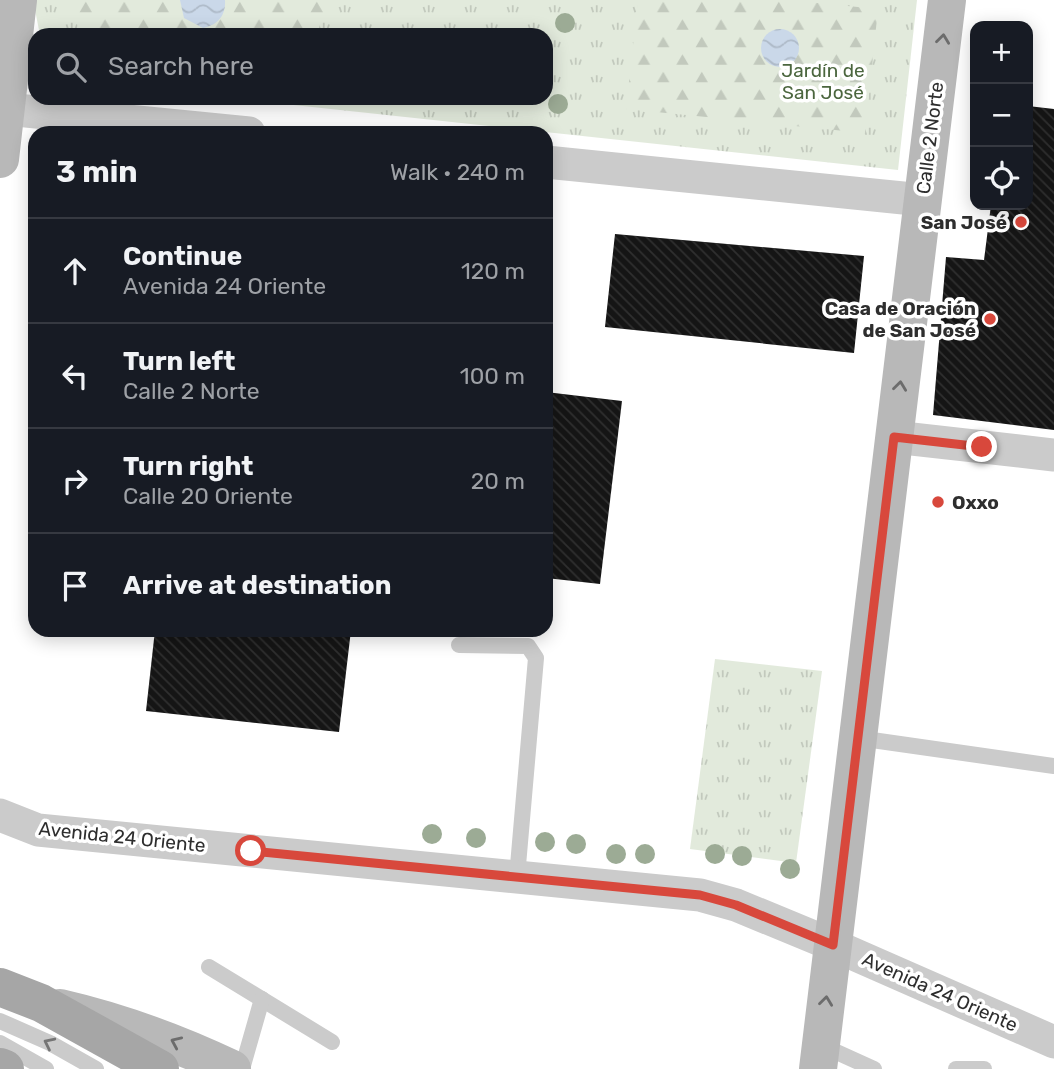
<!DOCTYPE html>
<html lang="en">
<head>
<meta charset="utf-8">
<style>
	:root { --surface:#171b24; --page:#242831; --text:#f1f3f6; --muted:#9ea1a6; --line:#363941 }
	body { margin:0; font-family:Rubik,sans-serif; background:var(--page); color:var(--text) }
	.controls { position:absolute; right:21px; top:21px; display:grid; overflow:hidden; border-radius:14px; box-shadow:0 4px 18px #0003 }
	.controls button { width:63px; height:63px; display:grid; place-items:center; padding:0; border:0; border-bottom:2px solid var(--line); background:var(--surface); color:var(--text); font:35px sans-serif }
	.stop { position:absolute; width:21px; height:21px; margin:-16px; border:5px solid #d8483c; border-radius:50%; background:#fff }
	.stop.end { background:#d8483c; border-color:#fff; box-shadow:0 2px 7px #0008 }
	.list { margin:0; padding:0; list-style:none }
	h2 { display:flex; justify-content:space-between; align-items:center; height:91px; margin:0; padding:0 28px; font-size:30px }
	h2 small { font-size:23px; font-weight:400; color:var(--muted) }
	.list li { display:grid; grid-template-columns:46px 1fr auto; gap:21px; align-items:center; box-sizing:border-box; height:105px; padding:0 28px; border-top:2px solid var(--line) }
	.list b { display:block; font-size:26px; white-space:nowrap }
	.list p { margin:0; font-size:23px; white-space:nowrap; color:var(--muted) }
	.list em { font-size:23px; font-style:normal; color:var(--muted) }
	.icon { flex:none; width:38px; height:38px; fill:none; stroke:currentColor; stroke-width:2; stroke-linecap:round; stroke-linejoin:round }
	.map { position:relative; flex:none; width:1054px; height:1069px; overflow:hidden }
	.search { position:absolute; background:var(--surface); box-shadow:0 4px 18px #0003; left:28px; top:28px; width:525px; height:77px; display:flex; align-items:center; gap:18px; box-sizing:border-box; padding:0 24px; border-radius:21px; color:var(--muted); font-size:26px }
	.panel { position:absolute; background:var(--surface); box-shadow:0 4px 18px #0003; left:28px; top:126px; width:525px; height:511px; border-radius:21px }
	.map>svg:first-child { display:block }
</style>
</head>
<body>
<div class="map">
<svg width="1054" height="1069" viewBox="0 0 1054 1069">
	<defs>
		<pattern id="grass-tufts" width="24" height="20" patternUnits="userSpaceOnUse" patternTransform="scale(1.75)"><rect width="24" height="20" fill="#e2eadc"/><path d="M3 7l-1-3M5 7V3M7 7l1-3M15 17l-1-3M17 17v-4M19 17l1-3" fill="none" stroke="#c2c9bd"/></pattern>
		<pattern id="forest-firs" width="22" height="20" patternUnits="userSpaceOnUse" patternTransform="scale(1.75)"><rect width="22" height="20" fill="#e2eadc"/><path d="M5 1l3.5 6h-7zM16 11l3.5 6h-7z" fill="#c2c9bd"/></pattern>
		<pattern id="water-waves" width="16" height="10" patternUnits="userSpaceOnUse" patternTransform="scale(1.75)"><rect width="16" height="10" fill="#cad8e9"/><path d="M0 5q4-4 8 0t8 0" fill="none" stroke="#aebac8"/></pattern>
		<pattern id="building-back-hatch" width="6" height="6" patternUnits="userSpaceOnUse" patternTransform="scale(1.75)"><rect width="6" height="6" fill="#151515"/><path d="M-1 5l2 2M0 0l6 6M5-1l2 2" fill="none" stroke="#2f2f2f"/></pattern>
	</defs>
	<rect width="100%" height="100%" fill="#fff"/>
	<!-- grass -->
	<g fill="url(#grass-tufts)">
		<path d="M33 0H917L898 170 229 98H546V35H40Z"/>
		<path d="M715 659 822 671 796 863 690 849Z"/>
	</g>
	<!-- forest -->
	<g fill="url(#forest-firs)">
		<path d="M73 0H327L317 35H79Z"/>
		<path d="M638 0H787L878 9 865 133 626 109Z"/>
	</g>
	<!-- water -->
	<g fill="url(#water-waves)">
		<path d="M180 0H225C226 15 218 25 203 28L184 18Z"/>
		<circle cx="780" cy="48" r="19"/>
	</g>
	<!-- building -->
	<g fill="url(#building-back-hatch)">
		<path d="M1028 106 1054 109V430L933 415 946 257 984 260 991 205H1028Z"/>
		<path d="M615 234 864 256 854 353 605 327Z"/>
		<path d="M546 392 622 401 600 584 546 578Z"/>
		<path d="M155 630H351L339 732 146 711Z"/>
	</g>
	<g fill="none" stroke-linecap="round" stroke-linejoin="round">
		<!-- lane -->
		<g stroke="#cbcbcb" stroke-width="16">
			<path d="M459 645 528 646 536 658 517 877"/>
			<path d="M858 738 1054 766"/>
			<path d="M209 967 332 1042"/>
			<path d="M0 1021 50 1043 96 1069"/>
			<path d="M0 1043 46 1069"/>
			<path d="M821 1045 874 1069"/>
			<path d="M242 1069 262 999"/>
			<path d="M956 1069H984"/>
		</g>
		<!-- street -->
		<g stroke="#cbcbcb" stroke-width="33">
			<path d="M6 109 249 133"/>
			<path d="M546 162 923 200"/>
			<path d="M894 437 1054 455"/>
			<path d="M0 815 38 830 700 895 736 905 833 945 1054 1042"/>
		</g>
		<!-- secondary -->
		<g stroke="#b8b8b8" stroke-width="38">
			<path d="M0 159 18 0"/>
			<path d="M60 1008C121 1022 175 1042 232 1069"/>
			<path d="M818 1069 947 0"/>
		</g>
		<!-- primary -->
		<g stroke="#a6a6a6" stroke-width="38">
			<path d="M0 987 41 1003 160 1069"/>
			<path d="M0 1067 5 1069"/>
		</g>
	</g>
	<!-- trees -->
	<g fill="#9cab95">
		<circle cx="565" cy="23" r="10"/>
		<circle cx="558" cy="104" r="10"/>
		<circle cx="432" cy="834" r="10"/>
		<circle cx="476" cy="838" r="10"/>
		<circle cx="545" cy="842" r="10"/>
		<circle cx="576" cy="844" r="10"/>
		<circle cx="616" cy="854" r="10"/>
		<circle cx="645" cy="854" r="10"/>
		<circle cx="715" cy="854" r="10"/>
		<circle cx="742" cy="856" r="10"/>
		<circle cx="790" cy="869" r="10"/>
	</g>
	<!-- one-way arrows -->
	<defs><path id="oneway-chevron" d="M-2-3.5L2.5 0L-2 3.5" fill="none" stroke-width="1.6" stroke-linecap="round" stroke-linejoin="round" transform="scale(1.75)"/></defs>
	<g stroke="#6c6c6c">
		<use href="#oneway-chevron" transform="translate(943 39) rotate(-83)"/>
		<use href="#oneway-chevron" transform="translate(900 386) rotate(-83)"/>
		<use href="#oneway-chevron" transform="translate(826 1001) rotate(-83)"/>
		<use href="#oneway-chevron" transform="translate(176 1042) rotate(-156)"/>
	</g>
	<use stroke="#757575" href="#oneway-chevron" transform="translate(49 1043) rotate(-154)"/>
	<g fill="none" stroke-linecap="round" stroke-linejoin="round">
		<!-- route -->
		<path stroke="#d8483c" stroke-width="9" d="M251 851 700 895 736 905 833 945 894 437 982 447"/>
	</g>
	<!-- markers -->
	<g fill="#d8483c" stroke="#fff" stroke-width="2.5">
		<circle cx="1021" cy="222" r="7"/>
		<circle cx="990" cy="319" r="7"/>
		<circle cx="938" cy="502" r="7"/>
	</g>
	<g text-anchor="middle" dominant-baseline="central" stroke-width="7" stroke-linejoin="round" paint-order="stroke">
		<!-- park labels -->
		<g font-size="19" fill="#4b663e" stroke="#fff">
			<text x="823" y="70">Jardín de<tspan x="823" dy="22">San José</tspan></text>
		</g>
		<!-- street labels -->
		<g font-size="19" fill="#2e2e2e" stroke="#fff">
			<text transform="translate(930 138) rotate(-83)">Calle 2 Norte</text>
			<text transform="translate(122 837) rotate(6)">Avenida 24 Oriente</text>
			<text transform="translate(940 992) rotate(24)">Avenida 24 Oriente</text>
		</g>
		<!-- poi labels -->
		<g font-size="19" font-weight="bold" fill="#2e2e2e" stroke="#fff" text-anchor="end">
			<text x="1007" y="222">San José</text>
			<text x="976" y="308">Casa de Oración<tspan x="976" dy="22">de San José</tspan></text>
			<text x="952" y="502" text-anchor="start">Oxxo</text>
		</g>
	</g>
</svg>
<div class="controls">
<button>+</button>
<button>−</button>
<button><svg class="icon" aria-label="locate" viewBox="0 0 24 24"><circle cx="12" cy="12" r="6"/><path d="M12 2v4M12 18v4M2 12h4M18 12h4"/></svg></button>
</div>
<div class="stop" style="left:251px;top:851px"></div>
<div class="stop end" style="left:982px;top:447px"></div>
<div class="search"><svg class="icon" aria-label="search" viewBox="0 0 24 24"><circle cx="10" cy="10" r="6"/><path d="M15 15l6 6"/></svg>Search here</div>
<section class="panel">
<h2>3 min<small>Walk · 240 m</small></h2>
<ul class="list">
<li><svg class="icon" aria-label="ahead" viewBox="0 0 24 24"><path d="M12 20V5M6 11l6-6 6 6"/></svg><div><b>Continue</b><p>Avenida 24 Oriente</p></div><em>120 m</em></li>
<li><svg class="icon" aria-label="left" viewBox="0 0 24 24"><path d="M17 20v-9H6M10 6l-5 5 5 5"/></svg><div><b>Turn left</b><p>Calle 2 Norte</p></div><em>100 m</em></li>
<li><svg class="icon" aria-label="right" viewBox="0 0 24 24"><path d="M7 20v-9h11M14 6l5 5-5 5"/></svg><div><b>Turn right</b><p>Calle 20 Oriente</p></div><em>20 m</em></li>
<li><svg class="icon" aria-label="arrive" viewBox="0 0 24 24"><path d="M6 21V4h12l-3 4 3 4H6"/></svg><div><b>Arrive at destination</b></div></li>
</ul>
</section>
</div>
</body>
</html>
